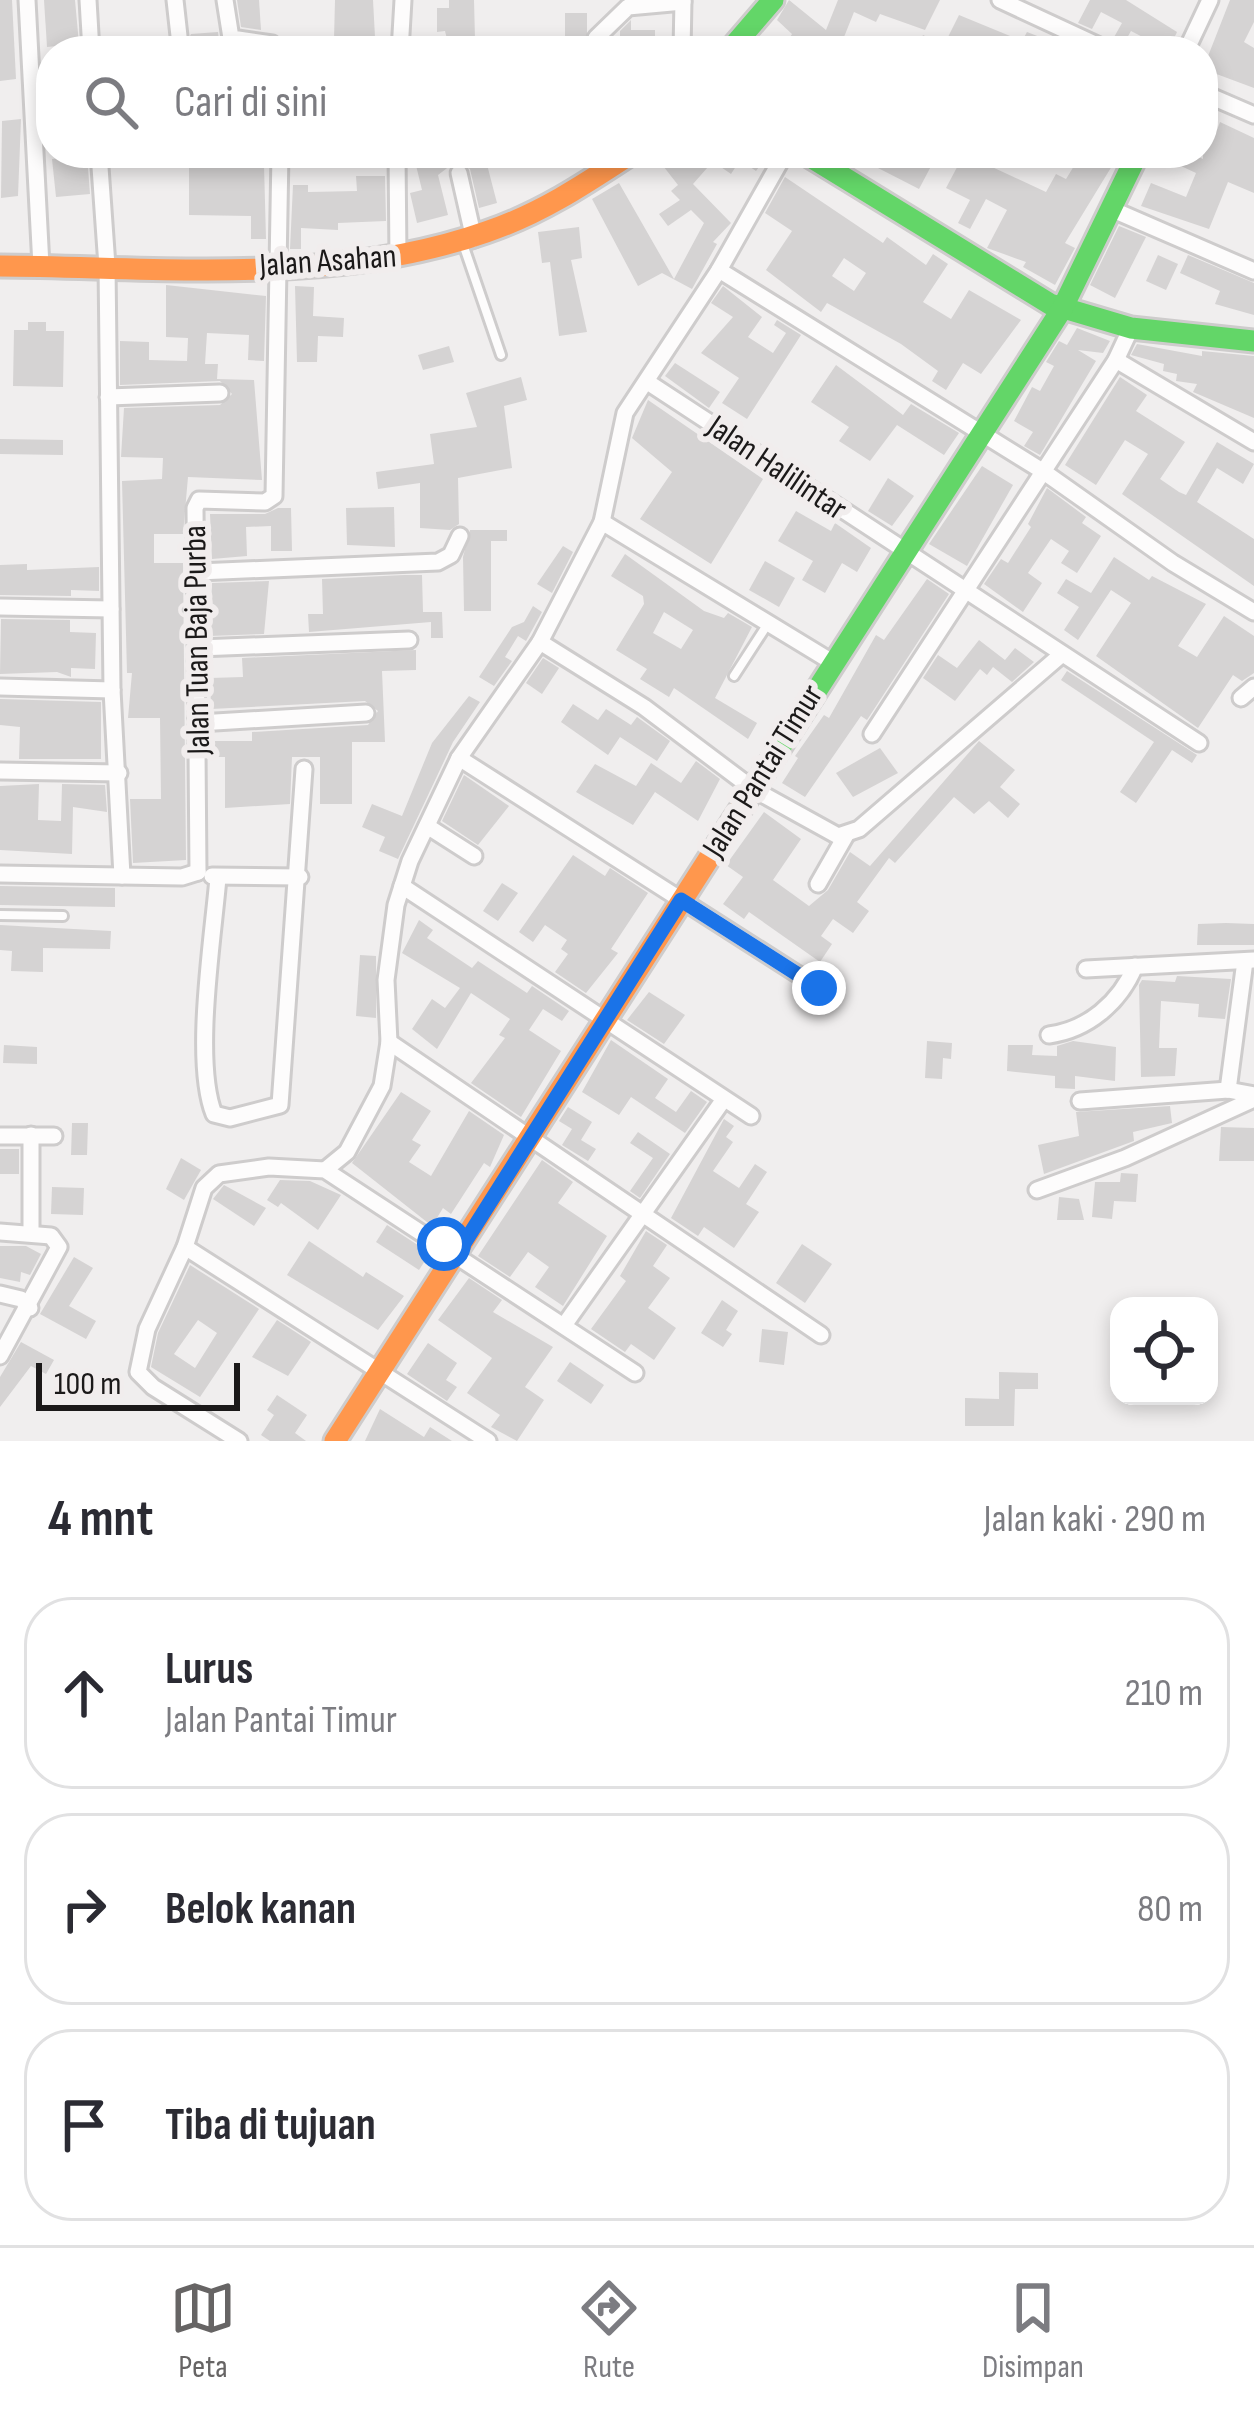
<!DOCTYPE html>
<html lang="id">
<head>
<meta charset="utf-8">
<style>
	:root { --surface:#fff; --page:#f2f2f3; --text:#2b2b33; --muted:#7c7c81; --line:#e1e1e2; --accent:#666464 }
	body { margin:0; font-family:"Sofia Sans Condensed",sans-serif; background:var(--page); color:var(--text) }
	.controls { position:absolute; right:36px; bottom:36px; display:grid; overflow:hidden; border-radius:24px; box-shadow:0 6px 18px #0003 }
	.controls button { width:108px; height:108px; display:grid; place-items:center; padding:0; border:0; border-bottom:3px solid var(--line); background:var(--surface); color:var(--text); font:60px sans-serif }
	.scale { position:absolute; left:36px; bottom:30px; width:204px; box-sizing:border-box; padding-left:12px; border:6px solid #1b1919; border-top:0; font-size:33px; line-height:42px; white-space:nowrap; color:#1b1919; -webkit-text-stroke:9px #f1eded; paint-order:stroke }
	.stop { position:absolute; width:36px; height:36px; margin:-27px; border:9px solid #1a73e8; border-radius:50%; background:#fff }
	.stop.end { background:#1a73e8; border-color:#fff; box-shadow:0 3px 12px #0008 }
	.list { margin:0; padding:0; list-style:none }
	h2 { display:flex; justify-content:space-between; align-items:center; height:156px; margin:0; padding:0 48px; font-size:51px }
	h2 small { font-size:39px; font-weight:400; color:var(--muted) }
	.list li { display:grid; grid-template-columns:78px 1fr auto; gap:36px; align-items:center; box-sizing:border-box; height:192px; margin:0 24px 24px; padding:0 24px; border:3px solid var(--line); border-radius:48px }
	.list b { display:block; font-size:45px; white-space:nowrap }
	.list p { margin:0; font-size:39px; white-space:nowrap; color:var(--muted) }
	.list em { font-size:39px; font-style:normal; color:var(--muted) }
	.icon { flex:none; width:66px; height:66px; fill:none; stroke:currentColor; stroke-width:2; stroke-linecap:round; stroke-linejoin:round }
	.map { position:relative; flex:none; width:1254px; height:1441px; overflow:hidden }
	.search { position:absolute; background:var(--surface); box-shadow:0 6px 18px #0003; left:36px; right:36px; top:36px; height:132px; display:flex; align-items:center; gap:30px; box-sizing:border-box; padding:0 42px; border-radius:48px; color:var(--muted); font-size:45px }
	.sheet { height:804px; background:var(--surface) }
	nav { display:flex; justify-content:space-around; align-items:center; box-sizing:border-box; height:168px; border-top:3px solid var(--line); background:var(--surface); font-size:33px; color:var(--muted) }
	nav a { display:grid; justify-items:center; gap:6px }
	nav .on { color:var(--accent) }
	.map>svg:first-child { display:block }
</style>
</head>
<body>
<div class="map">
<svg width="1254" height="1441" viewBox="0 0 1254 1441">
	<rect width="100%" height="100%" fill="#f0eeee"/>
	<!-- building -->
	<g fill="#d5d3d3" fill-rule="evenodd">
		<path d="M0 0H12L16 79 0 81Z"/>
		<path d="M44 0H75L79 44 47 47Z"/>
		<path d="M237 0H259L261 30 241 27Z"/>
		<path d="M335 0H373L375 37 334 39Z"/>
		<path d="M449 0H474L475 39 481 38 485 51H450L445 31 437 32V8H449Z"/>
		<path d="M789 0 826 30 838 0H940L925 30 880 14 876 22 854 12 840 47 811 51 802 43 798 51H782L792 34 777 20Z"/>
		<path d="M1090 0H1126L1177 32 1168 51H1149L1154 43 1131 31 1123 45 1113 39 1122 23 1101 12 1092 29 1078 23Z"/>
		<path d="M1230 0H1254V22L1244 42 1254 48V88L1203 69Z"/>
		<rect x="565" y="13" width="22" height="38"/>
		<path d="M959 15 1022 41 1027 32 1076 51H916L923 35 944 45Z"/>
		<path d="M631 20V30H655V51H620V31Z"/>
		<path d="M218 32 220 50 183 51 191 34Z"/>
		<path d="M21 119 18 196 1 198 2 121Z"/>
		<path d="M1220 122 1254 138V193L1228 182 1209 229 1141 206 1151 183 1186 197 1196 173 1153 153H1190L1203 159V124L1217 130Z"/>
		<path d="M189 153H214V165H264L266 239H251V216L189 215Z"/>
		<path d="M413 153H484L497 203 479 208 470 169 455 162 438 175 448 215 417 223 410 193 422 190Z"/>
		<path d="M653 153H707L715 159 693 184 731 223 713 242 717 244 692 289 662 273 638 286 592 199 619 183 674 279 704 223 691 210 668 226 659 214 680 200 671 191 678 185Z"/>
		<path d="M727 153H769L756 171 740 160 731 174 718 165Z"/>
		<path d="M886 153H938L919 189 878 168Z"/>
		<path d="M1082 153H1114L1115 161 1065 243 1075 248 1055 285 1023 267 1026 262 987 248 1007 210 986 199 970 229 958 223 970 200 946 188 964 154 1046 192 1056 174 1066 179Z"/>
		<path d="M87 155 90 194 56 197 52 159Z"/>
		<path d="M356 176H385L386 221 338 223V230L301 228V249H290L293 185H308V192L357 191Z"/>
		<path d="M785 177 883 243 887 237 926 265 933 254 948 264 923 302 951 319 969 290 1021 320 981 374 963 363 946 390 932 381 938 371 901 344 827 303 821 312 766 270 792 231 765 213ZM844 258 866 273 854 291 832 276Z"/>
		<path d="M1119 226 1146 237 1115 298 1090 285Z"/>
		<path d="M579 227 582 258 571 260 587 332 559 336 550 262 542 263 538 232Z"/>
		<path d="M1158 255 1178 264 1166 290 1146 281Z"/>
		<path d="M1188 255 1254 283V315L1215 304 1220 291 1180 273Z"/>
		<path d="M166 285 266 296 264 361 248 360 249 335 207 333 205 364H218L217 379 254 380 262 480 188 477 183 534H154V563H183L186 860 133 863 130 799H161L160 718H128L132 673H127L122 481 162 479 163 458 121 457 124 408 220 405 232 394 220 381 120 385V341L149 342V360L187 361 188 338 166 337Z"/>
		<path d="M295 286 314 287 313 316 344 318 343 337 318 336 317 362H297Z"/>
		<path d="M723 286 762 317 748 337 773 353 786 333 774 325 777 320 801 335 747 419 722 403 739 378 701 353 733 317 711 303Z"/>
		<path d="M28 322H46V331H64L63 387 13 386 14 330H28Z"/>
		<path d="M1077 328 1110 341 1103 353 1078 350 1096 361 1040 455 1024 446 1033 432 1014 421 1032 387 1040 391 1054 366 1046 362 1059 341 1067 345Z"/>
		<path d="M1137 344 1202 356V351L1254 356V418L1193 392 1197 384 1176 381 1177 374 1163 371 1164 364 1131 355Z"/>
		<path d="M449 346 454 362 423 370 418 355Z"/>
		<path d="M675 363 720 392 709 408 665 376Z"/>
		<path d="M836 365 903 415 911 404 959 433 944 455 897 425 870 461 839 441 849 427 811 402Z"/>
		<path d="M521 377 527 400 504 406 512 468 458 478 459 524 450 530 420 528V483L378 489 376 472 434 464 430 434 477 427 466 393Z"/>
		<path d="M1120 377 1147 395 1136 411 1185 442 1160 479 1179 492 1186 495 1217 442 1254 464 1243 484 1217 468 1197 502 1254 539V586L1122 494 1148 454 1125 440 1096 485 1065 465Z"/>
		<path d="M648 400 763 479 711 564 640 519 672 472 632 438Z"/>
		<path d="M0 439 63 440V455L0 454Z"/>
		<path d="M982 466 1013 485 967 566 929 544Z"/>
		<path d="M888 478 914 496 892 526 868 511Z"/>
		<path d="M1047 488 1086 517 1082 523 1101 536 1077 573 1061 563 1069 551 1051 539 1028 573 1042 583 1023 612 984 584 1001 559 1008 563 1031 527 1028 524Z"/>
		<path d="M394 507 395 547 347 545 346 508Z"/>
		<path d="M278 508H291L292 551H271V526L246 527 247 556 212 559 210 514H265Z"/>
		<path d="M796 511 831 531 835 523 871 548 857 572 842 563 825 593 802 580 813 561 778 541Z"/>
		<path d="M470 530H507V541H491V611H464L463 557Z"/>
		<path d="M563 546 573 552 552 593 537 584Z"/>
		<path d="M625 554 704 611 724 618 728 613 752 627 715 698 757 723 748 739 674 688 669 697 640 679 647 669 616 650 644 604 643 596 611 576ZM664 612 693 630 681 649 653 633Z"/>
		<path d="M1114 557 1149 580 1152 576 1206 604 1178 646 1197 657 1224 616 1254 636V673L1242 681 1233 675 1198 728 1096 656 1131 603 1111 590 1078 640 1064 630 1079 607 1057 593 1066 579 1091 593Z"/>
		<path d="M765 561 795 578 779 607 749 590Z"/>
		<path d="M27 564V570L99 567V591L71 590V596L0 595V565Z"/>
		<path d="M404 575H422L423 612H442L443 638H431V622L309 632 308 614H323L322 579Z"/>
		<path d="M927 579 949 594 867 720 861 716 805 797 782 783 798 758 795 756 824 715 829 718 876 635 884 640Z"/>
		<path d="M269 581 264 634 210 636 212 583Z"/>
		<path d="M533 606 542 612 526 641 518 636 505 657 512 661 494 686 479 677 512 627 524 622Z"/>
		<path d="M1 619 70 620V632L96 633 95 669 71 668V677L57 672 0 674Z"/>
		<path d="M979 640 1005 660 1015 648 1034 662 1012 682 993 667 987 675 980 669 955 701 923 678 938 655 957 668Z"/>
		<path d="M416 650V670L382 671 385 742H352V804H320V757H292L290 804 225 808V757H215V741H252V732L368 725 378 711 365 701 211 709 210 678 243 677 242 658Z"/>
		<path d="M543 658 559 668 542 694 526 683Z"/>
		<path d="M1067 671 1197 755 1192 763 1172 750 1136 803 1120 792 1154 742 1061 680Z"/>
		<path d="M469 696 480 702 453 742 398 859 379 851 385 837 362 827 372 804 402 816 432 743Z"/>
		<path d="M0 699 101 702V759H19L20 727 0 725Z"/>
		<path d="M573 704 598 720 606 709 631 725 637 717 670 741 657 761 620 737 608 755 561 722Z"/>
		<path d="M979 741 1015 770 1000 787 1020 804 1008 818 989 801 974 814 954 797 895 863 889 858 857 902 869 911 853 933 833 919 821 936 832 944 820 962 749 912 744 919 723 904 743 877 726 865 764 812 801 839 773 880 809 906 828 890 850 852 870 866Z"/>
		<path d="M880 748 898 773 853 797 836 773Z"/>
		<path d="M696 761 720 779 698 821 655 792 633 825 576 792 595 764 636 786 651 763 681 783Z"/>
		<path d="M464 775 509 806 478 845 442 821Z"/>
		<path d="M39 784 38 820 61 821 62 784 105 785 107 812 73 807 72 854 0 850V786Z"/>
		<path d="M573 855 605 876 610 868 648 893 611 949 618 953 586 993 555 972 568 954 561 949 567 940 545 925 533 942 519 932Z"/>
		<path d="M502 883 518 893 498 921 483 911Z"/>
		<path d="M0 886 115 888V907L0 905Z"/>
		<path d="M419 920 433 930 427 938 472 968 478 961 527 993 532 986 569 1011 562 1021 543 1009 529 1030 561 1051 521 1117 471 1083 505 1038 499 1035 510 1019 471 993 437 1049 412 1029 432 999 445 1008 460 988 402 953Z"/>
		<path d="M1226 923 1254 924V945H1197L1198 924Z"/>
		<path d="M0 925 111 931 110 949 43 948V972L11 971 12 951 0 950Z"/>
		<path d="M360 955 376 956V1018L356 1016Z"/>
		<path d="M1177 976 1231 979 1225 1019 1198 1017 1199 1004 1161 1001 1159 1048H1177L1175 1076 1141 1077 1139 985 1142 980 1175 982Z"/>
		<path d="M649 992 685 1015 664 1044 627 1020Z"/>
		<path d="M611 1040 668 1079 655 1098 676 1112 691 1091 707 1102 685 1133 631 1097 619 1115 582 1092Z"/>
		<path d="M927 1041 952 1043 951 1059 943 1058 942 1079 925 1078Z"/>
		<path d="M1073 1041 1116 1047 1115 1081 1075 1076V1089L1055 1088V1076L1007 1071 1008 1045H1033L1032 1055 1057 1056V1046Z"/>
		<path d="M4 1045 37 1047V1064L3 1063Z"/>
		<path d="M401 1092 431 1111 412 1140 421 1145 409 1162 431 1176 469 1111 504 1135 490 1167 484 1163 451 1214 443 1208 432 1226 352 1163Z"/>
		<path d="M1170 1106 1172 1123 1133 1132 1134 1141 1044 1174 1038 1145 1079 1136 1076 1112Z"/>
		<path d="M568 1107 592 1122 581 1140 596 1149 588 1161 562 1145 572 1129 559 1121Z"/>
		<path d="M724 1119 734 1126 726 1137 733 1142 713 1171 739 1188 755 1164 767 1172 746 1204 759 1212 734 1248 704 1227 698 1236 671 1218Z"/>
		<path d="M72 1123H88L87 1155H71Z"/>
		<path d="M1221 1127 1254 1128V1161H1219Z"/>
		<path d="M638 1132 670 1154 640 1198 630 1191 653 1158 630 1143Z"/>
		<rect x="0" y="1149" width="19" height="25"/>
		<path d="M181 1158 201 1170 184 1200 166 1189Z"/>
		<path d="M542 1160 573 1182 558 1203 607 1236 563 1306 535 1287 549 1267 528 1252 510 1277 478 1256Z"/>
		<path d="M1121 1173 1138 1174 1136 1202 1114 1201 1112 1219 1092 1217 1095 1182H1120Z"/>
		<path d="M280 1180 310 1181 341 1195 318 1230 281 1203 278 1207 267 1200Z"/>
		<path d="M224 1185 266 1208 254 1226 213 1199Z"/>
		<path d="M52 1187 84 1188 83 1215 51 1214Z"/>
		<path d="M1059 1197 1079 1199 1084 1220H1057Z"/>
		<path d="M387 1225 430 1253 419 1270 376 1242Z"/>
		<path d="M646 1231 667 1245 653 1266 670 1278 648 1308 676 1328 654 1360 631 1344 625 1352 591 1329 626 1281 620 1276Z"/>
		<path d="M309 1241 363 1277 366 1272 404 1296 378 1330 287 1275Z"/>
		<path d="M802 1244 832 1264 805 1303 776 1283Z"/>
		<path d="M0 1246H26L41 1254 30 1275 21 1272 20 1282 0 1278Z"/>
		<path d="M74 1257 93 1268 69 1306 96 1321 86 1339 40 1314Z"/>
		<path d="M190 1265 259 1309 200 1397 151 1367 158 1333ZM198 1320 217 1333 195 1368 174 1354Z"/>
		<path d="M469 1278 502 1300 493 1312 553 1347 525 1387 544 1400 517 1441 491 1427 500 1415 467 1393 492 1358 438 1320Z"/>
		<path d="M722 1300 738 1311 726 1330 732 1334 723 1347 701 1333Z"/>
		<path d="M277 1320 311 1342 288 1376 252 1357Z"/>
		<path d="M762 1329 788 1332 784 1365 759 1362Z"/>
		<path d="M21 1342 54 1360 46 1374 31 1366 0 1407V1377Z"/>
		<path d="M428 1343 457 1363 446 1380 457 1387 447 1401 407 1374Z"/>
		<path d="M570 1362 604 1385 591 1404 557 1381Z"/>
		<path d="M999 1372 1038 1373V1389H1015L1014 1426H965V1398L999 1399Z"/>
		<path d="M277 1395 307 1415 295 1433 306 1441H270L261 1435 274 1415 267 1410Z"/>
		<path d="M380 1409 424 1437 430 1427 452 1441H365Z"/>
	</g>
	<g fill="none" stroke-linecap="round" stroke-linejoin="round">
		<!-- lane casing -->
		<g stroke="#cecccc" stroke-width="14">
			<g id="lane">
				<path d="M463 244 501 355"/>
				<path d="M734 676 769 622"/>
				<path d="M0 915 63 916"/>
			</g>
		</g>
		<!-- street casing -->
		<g stroke="#cecccc" stroke-width="21">
			<g id="street">
				<path d="M27 0 41 266"/>
				<path d="M88 0 91 51"/>
				<path d="M175 0 179 36"/>
				<path d="M225 0 231 38 272 44 277 51"/>
				<path d="M1000 0 1110 51"/>
				<path d="M596 38 628 7 683 2"/>
				<path d="M400 51 403 0"/>
				<path d="M682 51 683 0"/>
				<path d="M1186 51 1210 0"/>
				<path d="M1203 93 1254 115"/>
				<path d="M99 153 107 266 112 690 122 876"/>
				<path d="M397 153 398 258"/>
				<path d="M459 173 474 239"/>
				<path d="M1111 209 1254 271"/>
				<path d="M719 270 1044 472 1173 563 1254 612"/>
				<path d="M1116 360 1254 442"/>
				<path d="M649 383 1199 743"/>
				<path d="M108 397 220 393"/>
				<path d="M602 522 832 662"/>
				<path d="M198 572 438 562 451 555 460 536"/>
				<path d="M0 607 111 609"/>
				<path d="M540 642 644 707 753 789 838 836 859 829 1061 655"/>
				<path d="M199 648 409 640"/>
				<path d="M0 687 112 690"/>
				<path d="M1241 698 1254 687"/>
				<path d="M199 723 366 713"/>
				<path d="M872 734 1116 360 1131 328"/>
				<path d="M459 758 819 988"/>
				<path d="M0 771 119 773"/>
				<path d="M427 826 474 856"/>
				<path d="M198 872 195 508 199 500 265 502 274 496 280 153"/>
				<path d="M0 874 182 877 198 872"/>
				<path d="M212 876 300 877"/>
				<path d="M218 878C213 938 193 1061 214 1114L230 1118 280 1105 304 769"/>
				<path d="M818 884 846 835"/>
				<path d="M402 886 751 1116"/>
				<path d="M1086 969 1254 960"/>
				<path d="M1049 1035C1087 1030 1120 1003 1135 966"/>
				<path d="M389 1042 821 1335"/>
				<path d="M1228 1090 1245 961"/>
				<path d="M1080 1101 1228 1090 1254 1095"/>
				<path d="M31 1135V1233"/>
				<path d="M0 1136H54"/>
				<path d="M325 1170 347 1152 382 1086 389 1042 386 980 396 905 410 861 459 758 540 642 602 522 625 413 719 270 785 153"/>
				<path d="M1037 1190 1125 1158 1254 1099"/>
				<path d="M0 1232 51 1236 59 1247 0 1356"/>
				<path d="M185 1247 488 1441"/>
				<path d="M0 1294 21 1299 30 1308"/>
				<path d="M565 1324 724 1099"/>
				<path d="M239 1441 153 1387 138 1372 147 1329 185 1247 204 1188 219 1174 269 1167 325 1170 635 1373"/>
			</g>
		</g>
		<!-- fast casing -->
		<g stroke="#cecccc" stroke-width="27">
			<g id="fast">
				<path d="M729 51 773 0"/>
				<path d="M804 153 1050 304 1131 328 1254 341"/>
				<path d="M772 760 1062 309 1138 153"/>
			</g>
		</g>
		<!-- slow casing -->
		<g stroke="#cecccc" stroke-width="27">
			<g id="slow">
				<path d="M0 266C160 267 333 286 486 232 540 214 585 184 632 153"/>
				<path d="M335 1441 772 760"/>
			</g>
		</g>
		<!-- lane -->
		<use href="#lane" stroke="#fdfcfc" stroke-width="8"/>
		<!-- street -->
		<use href="#street" stroke="#fdfcfc" stroke-width="15"/>
		<!-- fast -->
		<use href="#fast" stroke="#63d668" stroke-width="21"/>
		<!-- slow -->
		<use href="#slow" stroke="#ff974d" stroke-width="21"/>
	</g>
	<g fill="none" stroke-linecap="round" stroke-linejoin="round">
		<!-- route -->
		<path stroke="#1a73e8" stroke-width="15" d="M444 1244 458 1253 681 900 819 988"/>
	</g>
	<g text-anchor="middle" dominant-baseline="central" stroke-width="12" stroke-linejoin="round" paint-order="stroke">
		<!-- street labels -->
		<g font-size="33" fill="#1b1919" stroke="#f1eded">
			<text transform="translate(328 261) rotate(-4)">Jalan Asahan</text>
			<text transform="translate(777 468) rotate(34)">Jalan Halilintar</text>
			<text transform="translate(197 640) rotate(-91)">Jalan Tuan Baja Purba</text>
			<text transform="translate(763 771) rotate(-58)">Jalan Pantai Timur</text>
		</g>
	</g>
</svg>
<div class="controls">
<button><svg class="icon" aria-label="locate" viewBox="0 0 24 24"><circle cx="12" cy="12" r="6"/><path d="M12 2v4M12 18v4M2 12h4M18 12h4"/></svg></button>
</div>
<div class="scale">100 m</div>
<div class="stop" style="left:444px;top:1244px"></div>
<div class="stop end" style="left:819px;top:988px"></div>
<div class="search"><svg class="icon" aria-label="search" viewBox="0 0 24 24"><circle cx="10" cy="10" r="6"/><path d="M15 15l6 6"/></svg>Cari di sini</div>
</div>
<section class="sheet">
<h2>4 mnt<small>Jalan kaki · 290 m</small></h2>
<ul class="list">
<li><svg class="icon" aria-label="ahead" viewBox="0 0 24 24"><path d="M12 20V5M6 11l6-6 6 6"/></svg><div><b>Lurus</b><p>Jalan Pantai Timur</p></div><em>210 m</em></li>
<li><svg class="icon" aria-label="right" viewBox="0 0 24 24"><path d="M7 20v-9h11M14 6l5 5-5 5"/></svg><div><b>Belok kanan</b></div><em>80 m</em></li>
<li><svg class="icon" aria-label="arrive" viewBox="0 0 24 24"><path d="M6 21V4h12l-3 4 3 4H6"/></svg><div><b>Tiba di tujuan</b></div></li>
</ul>
</section>
<nav>
<a class="on"><svg class="icon" aria-label="map" viewBox="0 0 24 24"><path d="M3 6l6-2 6 2 6-2v14l-6 2-6-2-6 2zM9 4v14M15 6v14"/></svg>Peta</a>
<a><svg class="icon" aria-label="directions" viewBox="0 0 24 24"><path d="M12 3l9 9-9 9-9-9zM9 14v-3h6M13 9l2 2-2 2"/></svg>Rute</a>
<a><svg class="icon" aria-label="saved" viewBox="0 0 24 24"><path d="M7 4h10v16l-5-4-5 4z"/></svg>Disimpan</a>
</nav>
</body>
</html>
